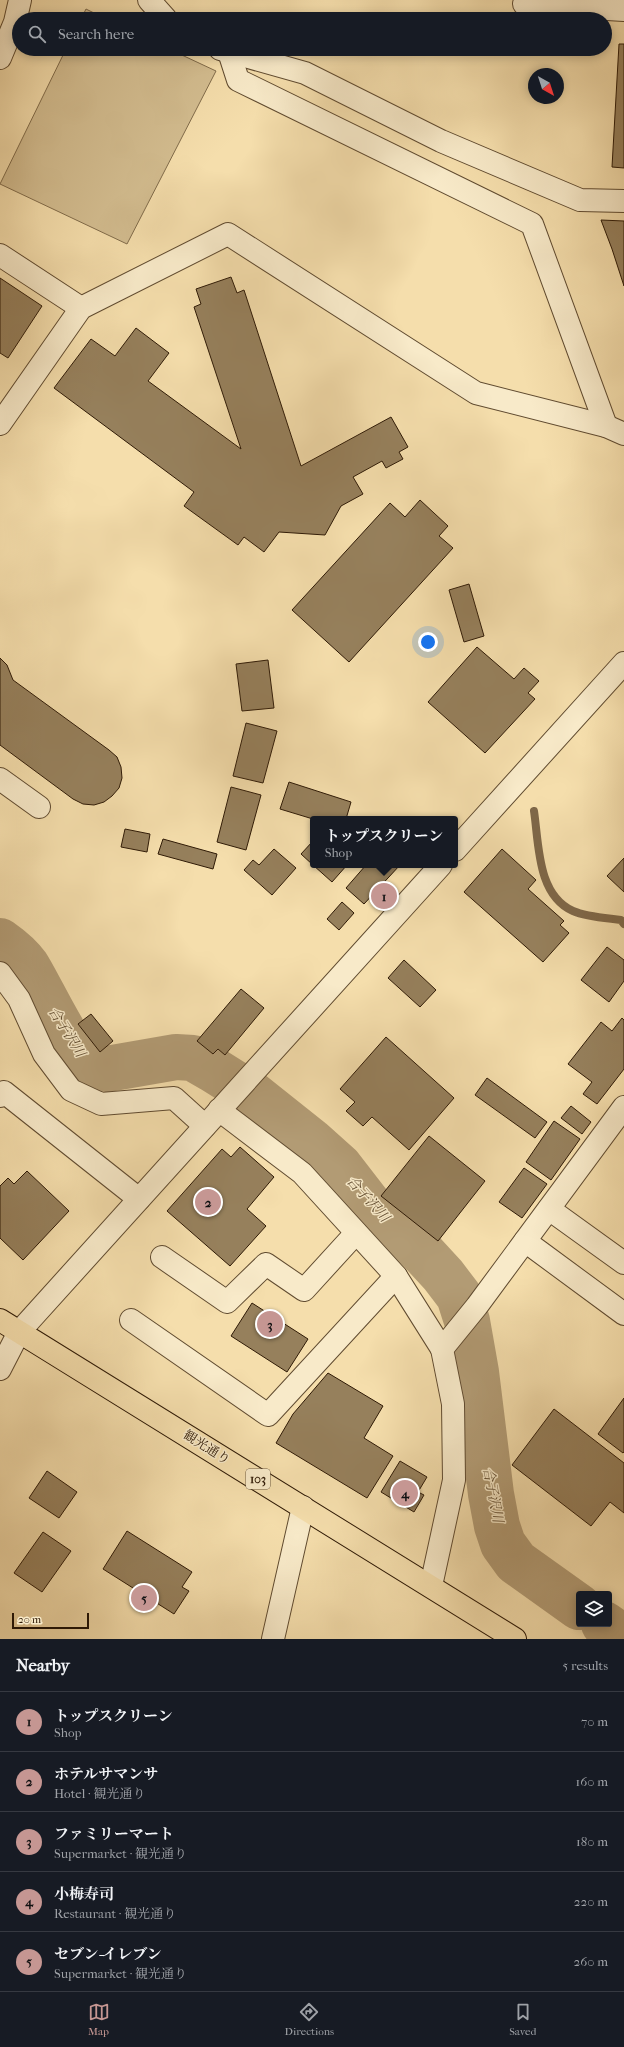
<!DOCTYPE html>
<html lang="en">
<head>
<meta charset="utf-8">
<style>
	:root { --surface:#171b24; --page:#20242c; --text:#f1f3f6; --muted:#9ea1a6; --line:#363941; --accent:#c59692 }
	body { margin:0; font-family:"IM FELL French Canon","Noto Serif JP",serif; background:var(--page); color:var(--text) }
	.controls { position:absolute; right:12px; bottom:12px; display:grid; overflow:hidden; border-radius:4px; box-shadow:0 2px 10px #0003 }
	.controls button { width:36px; height:36px; display:grid; place-items:center; padding:0; border:0; border-bottom:1px solid var(--line); background:var(--surface); color:var(--text); font:20px sans-serif }
	.compass { position:absolute; left:528px; top:68px; width:36px; height:36px; border-radius:50%; background:var(--surface); box-shadow:0 2px 10px #0003; rotate:141deg }
	.scale { position:absolute; left:12px; bottom:10px; width:77px; box-sizing:border-box; padding-left:4px; border:2px solid #2f1a06; border-top:0; font-size:11px; line-height:14px; white-space:nowrap; color:#2f1a06; -webkit-text-stroke:3px #f8eac9; paint-order:stroke }
	.you { position:absolute; left:428px; top:642px; width:14px; height:14px; margin:-10px; border:3px solid #fff; border-radius:50%; background:#1a73e8; box-shadow:0 0 0 6px #1a73e833 }
	.badge { display:grid; place-items:center; width:26px; height:26px; border-radius:50%; background:var(--accent); color:#111; font-size:13px; font-weight:700 }
	.pin { position:absolute; translate:-50% -50%; border:2px solid #fff; box-shadow:0 1px 4px #0006 }
	.popup { position:absolute; left:310px; top:816px; width:148px; height:52px; box-sizing:border-box; display:grid; place-content:center; border-radius:4px; background:var(--surface); filter:drop-shadow(0 1px 3px #0005); font-size:13px; white-space:nowrap; color:var(--muted) }
	.popup b { font-size:15px; color:var(--text) }
	.popup::after { content:''; position:absolute; left:50%; top:100%; margin-left:-8px; border:8px solid transparent; border-top-color:var(--surface) }
	.list { margin:0; padding:0; list-style:none }
	h2 { display:flex; justify-content:space-between; align-items:center; height:52px; margin:0; padding:0 16px; font-size:17px }
	h2 small { font-size:13px; font-weight:400; color:var(--muted) }
	.list li { display:grid; grid-template-columns:26px 1fr auto; gap:12px; align-items:center; box-sizing:border-box; height:60px; padding:0 16px; border-top:1px solid var(--line) }
	.list b { display:block; font-size:15px; white-space:nowrap }
	.list p { margin:0; font-size:13px; white-space:nowrap; color:var(--muted) }
	.list em { font-size:13px; font-style:normal; color:var(--muted) }
	.icon { flex:none; width:22px; height:22px; fill:none; stroke:currentColor; stroke-width:2; stroke-linecap:round; stroke-linejoin:round }
	.map { position:relative; flex:none; width:624px; height:1639px; overflow:hidden }
	.search { position:absolute; background:var(--surface); box-shadow:0 2px 10px #0003; left:12px; right:12px; top:12px; height:44px; display:flex; align-items:center; gap:10px; box-sizing:border-box; padding:0 14px; border-radius:22px; color:var(--muted); font-size:15px }
	.sheet { height:352px; background:var(--surface) }
	nav { display:flex; justify-content:space-around; align-items:center; box-sizing:border-box; height:56px; border-top:1px solid var(--line); background:var(--surface); font-size:11px; color:var(--muted) }
	nav a { display:grid; justify-items:center; gap:2px }
	nav .on { color:var(--accent) }
	.map>svg:first-child { display:block }
</style>
</head>
<body>
<div class="map">
<svg width="624" height="1639" viewBox="0 0 624 1639">
	<rect width="100%" height="100%" fill="#f5deac"/>
	<filter id="stains"><feTurbulence type="fractalNoise" baseFrequency=".005" numOctaves="4"/><feColorMatrix values="0 0 0 0 .2 0 0 0 0 .09 0 0 0 0 .02 0 0 0 .5 -.17"/></filter>
	<radialGradient id="worn" r=".72"><stop offset=".6" stop-color="#630" stop-opacity="0"/><stop offset="1" stop-color="#630" stop-opacity=".3"/></radialGradient>
	<!-- green -->
	<g fill="#d3bd90" stroke="#816c4b">
		<path d="M86 9 106 19H81Z"/>
		<path d="M66 49H169L216 71 127 244 0 184Z"/>
	</g>
	<g fill="none" stroke-linecap="round" stroke-linejoin="round">
		<!-- stream -->
		<path stroke="#7e6748" stroke-width="8" d="M534 811C539 844 537 895 573 911 587 917 606 918 621 920L624 924"/>
		<!-- river -->
		<g stroke="#b29b74" stroke-width="46">
			<path d="M0 941C10 948 20 956 27 966 41 988 68 1049 87 1063 94 1067 99 1068 107 1069L176 1057 193 1058 212 1069 252 1094 311 1141 340 1167 374 1211 420 1250 443 1275 459 1296 467 1321 476 1372 491 1494 497 1526 503 1544 516 1562 579 1607"/>
			<path d="M604 1624 624 1638"/>
		</g>
	</g>
	<!-- building -->
	<g fill="#96805c" stroke="#2f1a06">
		<path d="M619 44H624V168L612 167Z"/>
		<path d="M601 220 624 221V286L612 249Z"/>
		<path d="M231 277 237 293 244 290 301 466 391 417 408 447 399 452 403 459 386 468 382 461 353 477 363 494 341 506 325 535 279 532 264 552 244 537 238 545 184 506 194 492 54 388 91 339 115 356 136 328 169 353 148 381 241 449 194 307 201 304 196 289Z"/>
		<path d="M0 278 42 306 8 358 0 353Z"/>
		<path d="M420 500 448 526 439 536 453 548 349 662 292 610 390 503 405 517Z"/>
		<path d="M469 584 484 636 464 642 449 590Z"/>
		<path d="M477 647 514 679 524 668 539 681 528 693 535 699 485 753 428 702Z"/>
		<path d="M0 658 7 665 13 680 109 750 117 757 121 767 122 778 119 788 112 796 104 802 94 805 83 804 73 799 0 745Z"/>
		<path d="M268 660 274 708 242 711 236 664Z"/>
		<path d="M246 723 277 731 263 783 233 776Z"/>
		<path d="M289 782 351 802 346 819H313L280 809Z"/>
		<path d="M231 787 261 795 246 850 217 842Z"/>
		<path d="M125 829 150 834 147 852 121 847Z"/>
		<path d="M163 839 217 854 213 869 158 854Z"/>
		<path d="M313 841V865L301 854Z"/>
		<path d="M274 849 296 868 272 895 244 870 253 860 259 865Z"/>
		<path d="M502 849 536 880 528 889 564 921 560 925 569 933 543 962 464 892Z"/>
		<path d="M624 858V892L607 876Z"/>
		<path d="M313 865H347L332 882Z"/>
		<path d="M366 865H400L364 904 346 888Z"/>
		<path d="M342 902 354 913 339 930 327 919Z"/>
		<path d="M607 947 624 960V981L609 1002 581 980Z"/>
		<path d="M404 960 436 990 420 1007 388 978Z"/>
		<path d="M241 989 264 1008 225 1055 218 1049 213 1054 197 1041Z"/>
		<path d="M91 1014 113 1041 100 1052 78 1024Z"/>
		<path d="M622 1018 624 1020V1069L597 1104 583 1094 592 1082 568 1064 601 1022 612 1031Z"/>
		<path d="M386 1037 454 1098 409 1150 372 1117 363 1126 346 1111 355 1102 340 1089Z"/>
		<path d="M487 1078 547 1122 535 1138 475 1095Z"/>
		<path d="M571 1106 591 1122 582 1134 561 1118Z"/>
		<path d="M554 1121 580 1139 551 1180 526 1162Z"/>
		<path d="M429 1136 485 1181 438 1241 381 1196Z"/>
		<path d="M240 1147 274 1177 247 1209 266 1226 230 1266 167 1211 222 1149 231 1157Z"/>
		<path d="M524 1168 547 1184 522 1218 499 1202Z"/>
		<path d="M27 1171 69 1211 23 1260 0 1238V1186L8 1178 14 1184Z"/>
		<path d="M252 1303 308 1339 287 1372 231 1336Z"/>
		<path d="M328 1373 383 1406 364 1438 393 1456 367 1498 276 1443 293 1414Z"/>
		<path d="M624 1398V1452L623 1453 598 1434Z"/>
		<path d="M554 1409 624 1463V1513L610 1502 591 1526 512 1465Z"/>
		<path d="M400 1461 427 1477 418 1492 424 1495 414 1512 381 1492Z"/>
		<path d="M47 1471 77 1492 59 1518 29 1498Z"/>
		<path d="M127 1531 192 1572 182 1587 189 1591 174 1614 103 1569Z"/>
		<path d="M43 1532 71 1551 42 1592 14 1573Z"/>
	</g>
	<g fill="none" stroke-linecap="round" stroke-linejoin="round">
		<!-- minor casing -->
		<g stroke="#604b30" stroke-width="24">
			<g id="minor">
				<path d="M149 0 166 19"/>
				<path d="M524 4 624 10"/>
				<path d="M220 49 305 73 441 141 580 200 624 201"/>
				<path d="M229 52 238 80 532 224 606 426"/>
				<path d="M0 58 15 22 20 0"/>
				<path d="M0 255 81 308"/>
				<path d="M0 424 81 308 228 234 476 393 606 426 624 434"/>
				<path d="M0 779 39 807"/>
				<path d="M455 850 624 663"/>
				<path d="M0 973 19 999 44 1054 71 1090 101 1104 174 1098 205 1126"/>
				<path d="M0 1096 4 1092 139 1199"/>
				<path d="M219 1110 302 1173 396 1276 442 1349"/>
				<path d="M549 1209 624 1263"/>
				<path d="M525 1241 624 1314"/>
				<path d="M162 1257 227 1302 266 1264 304 1290 356 1233"/>
				<path d="M131 1320 268 1415 396 1276"/>
				<path d="M0 1369 19 1332 441 865"/>
				<path d="M431 1586 454 1480 453 1404 442 1349 477 1306 624 1107"/>
				<path d="M273 1639 303 1507"/>
			</g>
		</g>
		<!-- highway casing -->
		<g stroke="#2f1a06" stroke-width="24">
			<path id="highway" d="M0 1320 515 1639"/>
		</g>
		<!-- minor -->
		<use href="#minor" stroke="#f8eac9" stroke-width="22"/>
		<!-- highway -->
		<use href="#highway" stroke="#f5deac" stroke-width="22"/>
	</g>
	<g text-anchor="middle" dominant-baseline="central" stroke-width="3" stroke-linejoin="round" paint-order="stroke">
		<!-- shield labels -->
		<rect fill="#f8eac9" stroke="#6b5840" stroke-width="1" x="246" y="1469" width="24" height="20" rx="3"/>
		<g font-size="12" font-weight="bold" fill="#2f1a06">
			<text x="258" y="1479">103</text>
		</g>
		<!-- street labels -->
		<g font-size="13" fill="#2f1a06" stroke="#f8eac9">
			<text transform="translate(207 1447) rotate(32)">観光通り</text>
		</g>
		<!-- water labels -->
		<g font-size="14" font-style="italic" fill="#634e32" stroke="#f8eac9">
			<text transform="translate(67 1032) rotate(58)">合子沢川</text>
			<text transform="translate(368 1199) rotate(48)">合子沢川</text>
			<text transform="translate(493 1495) rotate(79)">合子沢川</text>
		</g>
	</g>
	<rect width="100%" height="100%" filter="url(#stains)"/>
	<rect width="100%" height="100%" fill="url(#worn)"/>
</svg>
<div class="controls">
<button><svg class="icon" aria-label="layers" viewBox="0 0 24 24"><path d="M12 4l9 5-9 5-9-5zM3 14l9 5 9-5"/></svg></button>
</div>
<svg class="compass" viewBox="-18 -18 36 36"><path d="M0-13l5 13h-10z" fill="#e53935"/><path d="M0 13l5-13h-10z" fill="#9ea1a6"/></svg>
<div class="scale">20 m</div>
<div class="you"></div>
<div class="pin badge" style="left:384px;top:896px">1</div>
<div class="popup"><b>トップスクリーン</b>Shop</div>
<div class="pin badge" style="left:208px;top:1202px">2</div>
<div class="pin badge" style="left:270px;top:1324px">3</div>
<div class="pin badge" style="left:405px;top:1493px">4</div>
<div class="pin badge" style="left:144px;top:1598px">5</div>
<div class="search"><svg class="icon" aria-label="search" viewBox="0 0 24 24"><circle cx="10" cy="10" r="6"/><path d="M15 15l6 6"/></svg>Search here</div>
</div>
<section class="sheet">
<h2>Nearby<small>5 results</small></h2>
<ul class="list">
<li><span class="badge">1</span><div><b>トップスクリーン</b><p>Shop</p></div><em>70 m</em></li>
<li><span class="badge">2</span><div><b>ホテルサマンサ</b><p>Hotel · 観光通り</p></div><em>160 m</em></li>
<li><span class="badge">3</span><div><b>ファミリーマート</b><p>Supermarket · 観光通り</p></div><em>180 m</em></li>
<li><span class="badge">4</span><div><b>小梅寿司</b><p>Restaurant · 観光通り</p></div><em>220 m</em></li>
<li><span class="badge">5</span><div><b>セブン-イレブン</b><p>Supermarket · 観光通り</p></div><em>260 m</em></li>
</ul>
</section>
<nav>
<a class="on"><svg class="icon" aria-label="map" viewBox="0 0 24 24"><path d="M3 6l6-2 6 2 6-2v14l-6 2-6-2-6 2zM9 4v14M15 6v14"/></svg>Map</a>
<a><svg class="icon" aria-label="directions" viewBox="0 0 24 24"><path d="M12 3l9 9-9 9-9-9zM9 14v-3h6M13 9l2 2-2 2"/></svg>Directions</a>
<a><svg class="icon" aria-label="saved" viewBox="0 0 24 24"><path d="M7 4h10v16l-5-4-5 4z"/></svg>Saved</a>
</nav>
</body>
</html>
